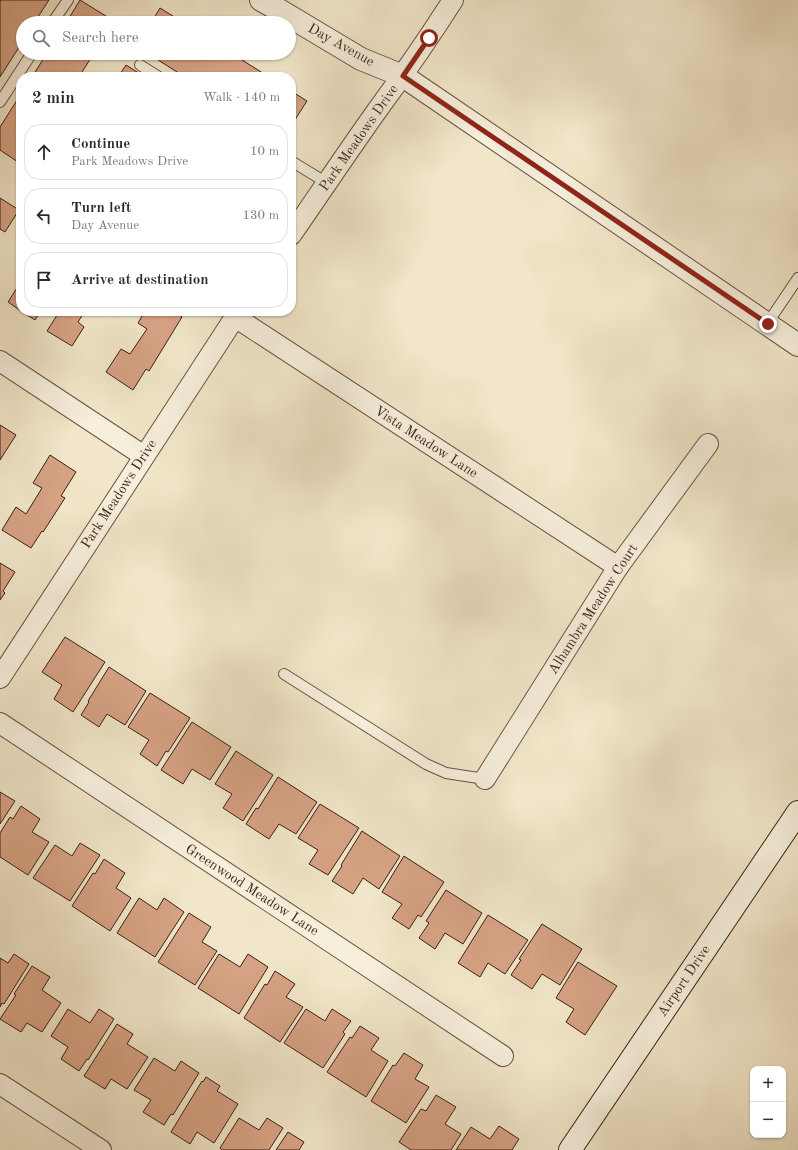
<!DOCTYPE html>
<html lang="en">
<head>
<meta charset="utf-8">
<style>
	:root { --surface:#fff; --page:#f2f2f3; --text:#2b2b33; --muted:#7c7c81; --line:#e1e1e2 }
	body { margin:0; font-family:"Old Standard TT",serif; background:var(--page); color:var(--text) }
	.controls { position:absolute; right:12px; bottom:12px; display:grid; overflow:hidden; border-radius:8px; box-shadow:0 1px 3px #0004 }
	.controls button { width:36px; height:36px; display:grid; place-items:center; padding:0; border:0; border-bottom:1px solid var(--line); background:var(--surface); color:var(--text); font:20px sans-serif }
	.stop { position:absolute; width:12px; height:12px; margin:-9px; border:3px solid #8f2418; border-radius:50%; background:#fff }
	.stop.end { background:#8f2418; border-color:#fff; box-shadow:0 1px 4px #0008 }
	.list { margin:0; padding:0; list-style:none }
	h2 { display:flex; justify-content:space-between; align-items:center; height:52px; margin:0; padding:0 16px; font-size:17px }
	h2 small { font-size:13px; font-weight:400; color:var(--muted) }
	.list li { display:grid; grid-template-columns:26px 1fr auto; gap:12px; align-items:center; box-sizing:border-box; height:56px; margin:0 8px 8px; padding:0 8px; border:1px solid var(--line); border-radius:16px }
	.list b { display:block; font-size:15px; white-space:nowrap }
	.list p { margin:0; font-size:13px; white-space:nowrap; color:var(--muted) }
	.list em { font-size:13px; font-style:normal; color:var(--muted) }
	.icon { flex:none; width:22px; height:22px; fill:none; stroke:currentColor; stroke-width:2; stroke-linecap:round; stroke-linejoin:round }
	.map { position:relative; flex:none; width:798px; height:1150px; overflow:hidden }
	.search { position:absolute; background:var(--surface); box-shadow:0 1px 3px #0004; left:16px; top:16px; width:280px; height:44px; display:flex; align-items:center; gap:10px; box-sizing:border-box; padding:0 14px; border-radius:22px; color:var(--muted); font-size:15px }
	.panel { position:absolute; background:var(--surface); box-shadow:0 1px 3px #0004; left:16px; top:72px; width:280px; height:244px; border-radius:16px }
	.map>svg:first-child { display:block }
</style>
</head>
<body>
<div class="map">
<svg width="798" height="1150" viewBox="0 0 798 1150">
	<rect width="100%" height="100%" fill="#f1e6c9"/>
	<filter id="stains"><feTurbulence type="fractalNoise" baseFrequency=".005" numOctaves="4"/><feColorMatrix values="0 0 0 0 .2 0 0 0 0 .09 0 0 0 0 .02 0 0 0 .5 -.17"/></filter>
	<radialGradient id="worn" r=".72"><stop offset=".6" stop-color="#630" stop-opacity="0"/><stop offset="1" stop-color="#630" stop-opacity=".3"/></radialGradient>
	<!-- building -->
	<g fill="#d6a284" stroke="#3d1f14">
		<path d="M1 0H49L34 23H23V41L0 77V2Z"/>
		<path d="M80 0 114 21 113 23H66Z"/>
		<path d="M160 8 184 23H151Z"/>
		<path d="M47 53H94L79 77H32Z"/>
		<path d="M147 53H231L269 77H185Z"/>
		<path d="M126 65 145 77H118Z"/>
		<path d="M291 91 307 101 291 126Z"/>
		<path d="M21 94V164L0 150V127Z"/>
		<path d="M0 198 19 210 5 232 0 229Z"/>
		<path d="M20 283 21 284V311L8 302Z"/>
		<path d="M21 311H41L35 320Z"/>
		<path d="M58 311H85L78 322 84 327 72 346 47 331 59 312Z"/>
		<path d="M145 311H173L182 317 149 371 146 369 133 390 106 372 121 349 130 354 147 329 138 323Z"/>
		<path d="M0 425 16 435 0 460Z"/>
		<path d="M50 455 76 472 61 496 65 498 43 532 42 531 31 548 2 530 16 507 26 514 42 488 33 483Z"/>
		<path d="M0 563 15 572 3 591 5 593 0 600Z"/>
		<path d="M65 637 105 662 73 712 54 699 62 685 42 672Z"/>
		<path d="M109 667 146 691 125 725 107 714 99 727 81 715 89 702 88 701Z"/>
		<path d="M150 693 190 718 168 752 166 751 157 766 140 754 149 740 128 727Z"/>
		<path d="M192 722 231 747 210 780 192 769 183 784 161 770Z"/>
		<path d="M236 751 273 775 243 821 223 808 232 794 215 784Z"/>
		<path d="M278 777 317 802 296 834 279 824 269 839 246 824 256 808 258 809Z"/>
		<path d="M0 792 15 801 0 824Z"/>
		<path d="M320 804 359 828 328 875 309 864 318 850 298 838Z"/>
		<path d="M21 806 40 819 32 832 49 842 28 875 0 857V833L10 817 13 819Z"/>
		<path d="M362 831 400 856 379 889 363 878 353 894 332 881 342 866 341 865Z"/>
		<path d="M80 843 100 855 70 901 33 878 55 845 72 856Z"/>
		<path d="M404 856 444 882 421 917 418 915 409 929 392 918 402 904 382 892Z"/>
		<path d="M104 859 125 873 116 888 131 898 110 931 72 906 93 873 95 874Z"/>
		<path d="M446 890 482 913 463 944 445 933 435 949 419 938 429 923 426 921Z"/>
		<path d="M139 898 157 910 164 898 184 912 155 957 117 933Z"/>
		<path d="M189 913 211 927 202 942 217 951 195 985 158 962Z"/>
		<path d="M488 915 528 940 505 974 488 963 480 977 458 963Z"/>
		<path d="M542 924 582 949 560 985 542 974 532 989 511 975 521 960 519 959Z"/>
		<path d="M14 954 29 964 4 1004 2 1003 0 1007V958L8 963Z"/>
		<path d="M219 954 240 967 248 954 268 967 239 1014 198 988Z"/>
		<path d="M578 962 617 986 585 1035 566 1022 574 1009 556 998Z"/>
		<path d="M32 966 50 977 42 990 61 1003 42 1032 27 1023 21 1032 0 1019 16 995 14 994Z"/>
		<path d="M275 971 295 984 286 997 303 1007 280 1042 244 1018 265 984 267 985Z"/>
		<path d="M68 1009 90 1023 99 1009 114 1019 88 1060 87 1059 79 1071 61 1059 68 1047 51 1036Z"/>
		<path d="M306 1009 325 1021 332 1009 351 1021 343 1032 345 1034 323 1068 284 1043Z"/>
		<path d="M117 1024 133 1034 127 1044 148 1057 127 1089 111 1079 105 1089 84 1076Z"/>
		<path d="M360 1026 379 1038 371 1050 388 1061 366 1097 327 1072 350 1037 352 1038Z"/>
		<path d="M404 1053 423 1065 415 1079 429 1087 406 1123 371 1101 393 1065 395 1066Z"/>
		<path d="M154 1058 175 1071 181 1061 199 1073 173 1115 171 1114 164 1125 143 1112 151 1100 134 1090Z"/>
		<path d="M206 1077 220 1086 217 1091 238 1104 214 1143 197 1132 190 1144 171 1132 202 1081 203 1082Z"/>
		<path d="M436 1095 456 1107 445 1124 461 1134 451 1150H411L399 1142 421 1109 426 1111Z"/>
		<path d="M239 1118 259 1130 267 1118 283 1128 269 1150H222L220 1148Z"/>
		<path d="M499 1126 519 1139 512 1150H456L471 1127 490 1139Z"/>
		<path d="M288 1132 304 1142 299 1150H276Z"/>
	</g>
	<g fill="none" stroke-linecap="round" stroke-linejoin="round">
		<!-- service casing -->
		<g stroke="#6a5141" stroke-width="12">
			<g id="service">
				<path d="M52 23 68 0"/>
				<path d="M140 65 159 77"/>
				<path d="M0 102 32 53"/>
				<path d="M291 161 327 183"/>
				<path d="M767 324 798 278"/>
				<path d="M284 674 426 764 446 773 485 779"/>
			</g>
		</g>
		<!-- minor casing -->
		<g stroke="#6a5141" stroke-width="22">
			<g id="minor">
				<path d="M291 235C321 192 350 148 381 105 406 71 430 36 453 0"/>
				<path d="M235 317 618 567"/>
				<path d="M0 361 144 456"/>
				<path d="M0 678 239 311"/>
				<path d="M0 723 503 1056"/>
				<path d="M485 779 618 567 708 444"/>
				<path d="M0 1084 101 1150"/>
			</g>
		</g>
		<!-- tertiary casing -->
		<g stroke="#6a5141" stroke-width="24">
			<path id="tertiary" d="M261 0 279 10 361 59 403 76 798 345"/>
		</g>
		<!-- secondary casing -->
		<g stroke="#3d1f14" stroke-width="24">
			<path id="secondary" d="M570 1150 798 812"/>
		</g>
		<!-- service -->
		<use href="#service" stroke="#f6efdc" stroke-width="10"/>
		<!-- minor -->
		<use href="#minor" stroke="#f6efdc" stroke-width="20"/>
		<!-- tertiary -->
		<use href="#tertiary" stroke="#f6efdc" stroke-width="22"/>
		<!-- secondary -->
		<use href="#secondary" stroke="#f6efdc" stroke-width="22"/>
	</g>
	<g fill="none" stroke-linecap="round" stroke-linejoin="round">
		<!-- route -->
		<path stroke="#8f2418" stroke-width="5" d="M429 38 403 76 768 324"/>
	</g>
	<g text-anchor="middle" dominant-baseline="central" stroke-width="3" stroke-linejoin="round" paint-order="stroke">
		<!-- street labels -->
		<g font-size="14" fill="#3d1f14" stroke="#f6efdc">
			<text transform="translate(341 45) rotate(29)">Day Avenue</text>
			<text transform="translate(359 138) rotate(-55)">Park Meadows Drive</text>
			<text transform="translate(426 442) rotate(33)">Vista Meadow Lane</text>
			<text transform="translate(119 494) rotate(-57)">Park Meadows Drive</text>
			<text transform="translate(593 609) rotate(-57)">Alhambra Meadow Court</text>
			<text transform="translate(252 890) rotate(33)">Greenwood Meadow Lane</text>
			<text transform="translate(684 981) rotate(-56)">Airport Drive</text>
		</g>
	</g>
	<rect width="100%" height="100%" filter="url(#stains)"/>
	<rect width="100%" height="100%" fill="url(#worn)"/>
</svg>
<div class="controls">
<button>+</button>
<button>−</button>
</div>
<div class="stop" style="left:429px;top:38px"></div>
<div class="stop end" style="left:768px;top:324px"></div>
<div class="search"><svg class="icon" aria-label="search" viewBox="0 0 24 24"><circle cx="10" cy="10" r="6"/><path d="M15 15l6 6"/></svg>Search here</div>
<section class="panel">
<h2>2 min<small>Walk · 140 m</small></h2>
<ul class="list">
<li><svg class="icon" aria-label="ahead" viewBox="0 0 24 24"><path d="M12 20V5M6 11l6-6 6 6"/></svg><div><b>Continue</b><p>Park Meadows Drive</p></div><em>10 m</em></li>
<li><svg class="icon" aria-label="left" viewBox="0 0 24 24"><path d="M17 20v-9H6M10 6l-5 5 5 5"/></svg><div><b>Turn left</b><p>Day Avenue</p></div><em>130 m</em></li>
<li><svg class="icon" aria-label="arrive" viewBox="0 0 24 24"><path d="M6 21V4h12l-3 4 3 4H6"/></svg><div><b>Arrive at destination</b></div></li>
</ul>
</section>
</div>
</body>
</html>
